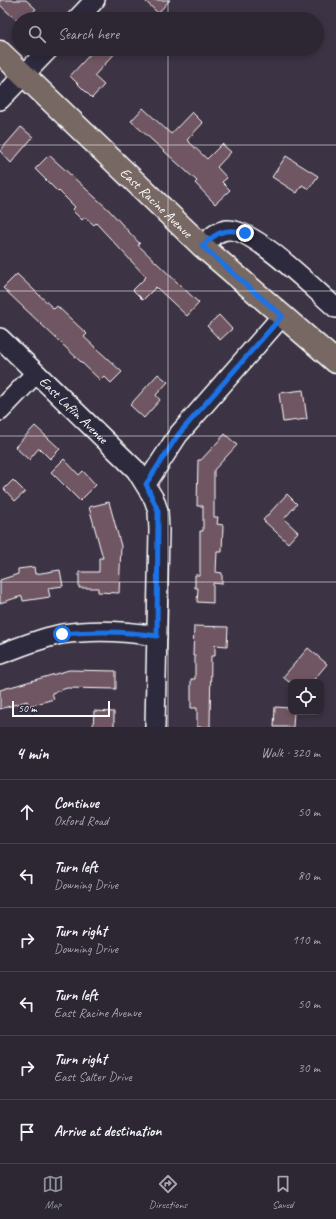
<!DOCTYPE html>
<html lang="en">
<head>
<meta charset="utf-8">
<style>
	:root { --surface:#2d2633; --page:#352e3b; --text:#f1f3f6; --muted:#a7a5ac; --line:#48434e; --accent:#8c9099 }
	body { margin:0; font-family:Caveat,sans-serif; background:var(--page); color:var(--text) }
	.controls { position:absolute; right:12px; bottom:12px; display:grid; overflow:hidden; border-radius:8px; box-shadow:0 2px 6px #0003 }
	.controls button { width:36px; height:36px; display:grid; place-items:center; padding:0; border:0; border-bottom:1px solid var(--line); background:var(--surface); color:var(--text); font:20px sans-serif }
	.scale { position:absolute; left:12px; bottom:10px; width:98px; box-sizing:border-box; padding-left:4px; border:2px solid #fff; border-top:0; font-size:11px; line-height:14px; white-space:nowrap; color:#fff; -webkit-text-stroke:3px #2f2a3d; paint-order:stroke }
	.stop { position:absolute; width:12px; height:12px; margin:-9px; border:3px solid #1a73e8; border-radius:50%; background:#fff }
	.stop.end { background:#1a73e8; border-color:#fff; box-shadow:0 1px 4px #0008 }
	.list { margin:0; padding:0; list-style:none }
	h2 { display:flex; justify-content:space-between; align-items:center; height:52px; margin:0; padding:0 16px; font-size:17px }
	h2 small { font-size:13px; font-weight:400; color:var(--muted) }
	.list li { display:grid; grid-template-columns:26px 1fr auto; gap:12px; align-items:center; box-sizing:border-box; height:64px; padding:0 16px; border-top:1px solid var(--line) }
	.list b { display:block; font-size:15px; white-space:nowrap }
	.list p { margin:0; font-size:13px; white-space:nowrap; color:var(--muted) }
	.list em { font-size:13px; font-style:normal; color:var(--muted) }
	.icon { flex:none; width:22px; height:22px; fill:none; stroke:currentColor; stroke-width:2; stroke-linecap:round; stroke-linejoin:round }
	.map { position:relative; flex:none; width:336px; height:727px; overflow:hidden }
	.search { position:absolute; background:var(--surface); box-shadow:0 2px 6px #0003; left:12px; right:12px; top:12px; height:44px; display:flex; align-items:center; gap:10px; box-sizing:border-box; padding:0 14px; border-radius:22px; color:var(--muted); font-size:15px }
	.sheet { height:436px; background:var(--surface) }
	nav { display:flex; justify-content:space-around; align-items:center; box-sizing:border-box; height:56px; border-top:1px solid var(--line); background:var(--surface); font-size:11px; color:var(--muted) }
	nav a { display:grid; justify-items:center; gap:2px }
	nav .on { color:var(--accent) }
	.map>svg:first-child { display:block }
</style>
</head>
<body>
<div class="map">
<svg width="336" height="727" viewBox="0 0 336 727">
	<rect width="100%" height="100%" fill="#3c3344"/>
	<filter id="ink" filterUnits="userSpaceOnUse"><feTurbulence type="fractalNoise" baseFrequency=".025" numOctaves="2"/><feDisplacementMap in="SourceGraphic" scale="8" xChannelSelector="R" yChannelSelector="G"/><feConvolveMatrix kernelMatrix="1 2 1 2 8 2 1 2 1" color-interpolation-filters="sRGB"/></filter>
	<g filter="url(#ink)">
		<!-- building -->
		<g fill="#6f5762" stroke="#fff">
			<path d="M0 0H26L36 9 26 19H15L0 5Z"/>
			<path d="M144 0H170L158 13Z"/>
			<path d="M95 49H119L94 76 104 85 92 98 70 76Z"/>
			<path d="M143 108 171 134 192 112 203 123 187 140 207 159 222 144 231 152 217 167 227 178 222 182 230 190 215 204 195 183 197 181 131 121Z"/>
			<path d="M21 127 33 137 11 163 0 151Z"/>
			<path d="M49 155 109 210 140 244 138 245 199 303 187 316 156 287 143 300 133 290 146 277 96 223 94 225 85 217 82 220 72 210 75 207 59 191 58 192 35 169Z"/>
			<path d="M286 156 318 176 309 189 302 185 297 193 272 177Z"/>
			<path d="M17 274 54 309 57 306 87 334 84 337 122 372 111 383 104 376 100 380 3 288Z"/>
			<path d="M219 315 232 329 220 340 207 326Z"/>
			<path d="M158 374 168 382 156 395 160 400 144 418 130 405Z"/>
			<path d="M303 390 307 419 283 422 279 393Z"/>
			<path d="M35 426 60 449 50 459 39 448 29 460 15 447Z"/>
			<path d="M225 434 237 445 214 470V517H218L217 524 223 525 222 552H217L216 572 222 573V584L213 583V603L197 602 198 588H195V575H200V531H203V506H197L198 460H201Z"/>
			<path d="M64 459 79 475 83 471 96 485 80 501 51 472Z"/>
			<path d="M13 480 25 492 15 501 4 489Z"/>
			<path d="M287 494 297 504 284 519 298 532 288 543 263 520Z"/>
			<path d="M109 502 121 546 119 593 98 592V588H79V572H99V558H103L89 507Z"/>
			<path d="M34 567 35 574 60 570 63 586 48 588 50 597 23 601 22 596 0 603V580L18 574V569Z"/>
			<path d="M194 626 228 627 227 646 215 645V656H211L210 727H197V708H191V679H195V656H193Z"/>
			<path d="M308 648 327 664 312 682H289L283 677Z"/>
			<path d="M69 670 116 671V689L67 688 52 693 54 699 29 706 27 701 0 709V690Z"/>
			<path d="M275 707 291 708V712H294L293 727H274Z"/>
			<path d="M94 711 114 712V727H93Z"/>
		</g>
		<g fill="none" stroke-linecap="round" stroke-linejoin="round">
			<!-- minor casing -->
			<g stroke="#fff" stroke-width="22">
				<g id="minor">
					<path d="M77 19 95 0"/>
					<path d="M0 100 49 49"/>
					<path d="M202 246C210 239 216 231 227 230 253 227 315 290 336 308"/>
					<path id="s1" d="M0 338 136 470 154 499 158 511 159 530 155 727"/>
					<path d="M0 411 36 373"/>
					<path d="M146 484 178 435 282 316"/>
					<path d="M0 654C20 647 41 638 62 634 94 629 126 631 157 636"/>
				</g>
			</g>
			<!-- major casing -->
			<g stroke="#fff" stroke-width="25">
				<g id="major">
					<path id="s2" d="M0 52 202 246 336 362"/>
				</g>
			</g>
			<!-- minor -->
			<use href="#minor" stroke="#2f2a3d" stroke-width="19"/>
			<!-- major -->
			<use href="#major" stroke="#776864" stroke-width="22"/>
		</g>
	</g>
	<g fill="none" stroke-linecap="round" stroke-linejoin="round" filter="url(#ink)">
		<!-- route -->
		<path stroke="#1a73e8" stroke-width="5" d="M62 634C94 631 125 631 157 636L158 511 146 484 178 435 282 316 202 246C216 233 225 227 245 233"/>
	</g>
	<!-- grid -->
	<path fill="none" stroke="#fff" stroke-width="1" stroke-opacity="0.55" d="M168 0V19M168 49V727M0 145H336M0 291H336M0 436H336M0 582H336"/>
	<g text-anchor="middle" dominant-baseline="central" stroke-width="3" stroke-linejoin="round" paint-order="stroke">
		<!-- street labels -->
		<g font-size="14" fill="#fff" stroke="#2f2a3d">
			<text stroke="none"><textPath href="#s2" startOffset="217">East Racine Avenue</textPath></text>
			<text stroke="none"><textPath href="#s1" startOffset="103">East Laflin Avenue</textPath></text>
		</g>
	</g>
</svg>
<div class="controls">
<button><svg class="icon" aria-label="locate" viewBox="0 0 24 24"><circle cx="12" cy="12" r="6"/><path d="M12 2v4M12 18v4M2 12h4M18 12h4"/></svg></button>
</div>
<div class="scale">50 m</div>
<div class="stop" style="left:62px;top:634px"></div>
<div class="stop end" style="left:245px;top:233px"></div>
<div class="search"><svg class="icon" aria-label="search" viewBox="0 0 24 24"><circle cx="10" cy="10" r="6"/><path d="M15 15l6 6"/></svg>Search here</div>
</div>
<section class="sheet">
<h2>4 min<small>Walk · 320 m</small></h2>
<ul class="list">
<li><svg class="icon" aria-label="ahead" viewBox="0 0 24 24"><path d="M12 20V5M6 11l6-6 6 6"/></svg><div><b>Continue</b><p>Oxford Road</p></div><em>50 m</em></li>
<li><svg class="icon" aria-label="left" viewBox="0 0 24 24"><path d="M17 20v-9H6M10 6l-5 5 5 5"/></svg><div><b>Turn left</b><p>Downing Drive</p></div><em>80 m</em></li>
<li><svg class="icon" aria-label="right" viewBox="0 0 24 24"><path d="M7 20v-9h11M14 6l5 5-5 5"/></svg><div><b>Turn right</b><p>Downing Drive</p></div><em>110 m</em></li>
<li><svg class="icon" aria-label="left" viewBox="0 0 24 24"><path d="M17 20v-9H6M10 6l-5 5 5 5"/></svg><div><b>Turn left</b><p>East Racine Avenue</p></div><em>50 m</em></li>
<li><svg class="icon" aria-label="right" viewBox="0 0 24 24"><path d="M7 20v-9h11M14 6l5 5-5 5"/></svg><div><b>Turn right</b><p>East Salter Drive</p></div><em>30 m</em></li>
<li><svg class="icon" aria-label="arrive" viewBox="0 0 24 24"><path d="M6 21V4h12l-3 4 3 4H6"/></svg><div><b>Arrive at destination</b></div></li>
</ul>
</section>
<nav>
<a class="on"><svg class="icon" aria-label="map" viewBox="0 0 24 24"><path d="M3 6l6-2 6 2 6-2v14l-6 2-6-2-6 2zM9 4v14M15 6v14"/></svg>Map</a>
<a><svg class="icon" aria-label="directions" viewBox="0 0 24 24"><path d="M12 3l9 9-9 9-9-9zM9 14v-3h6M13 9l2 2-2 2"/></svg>Directions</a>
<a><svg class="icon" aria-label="saved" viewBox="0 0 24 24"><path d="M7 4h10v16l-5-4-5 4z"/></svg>Saved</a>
</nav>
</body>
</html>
